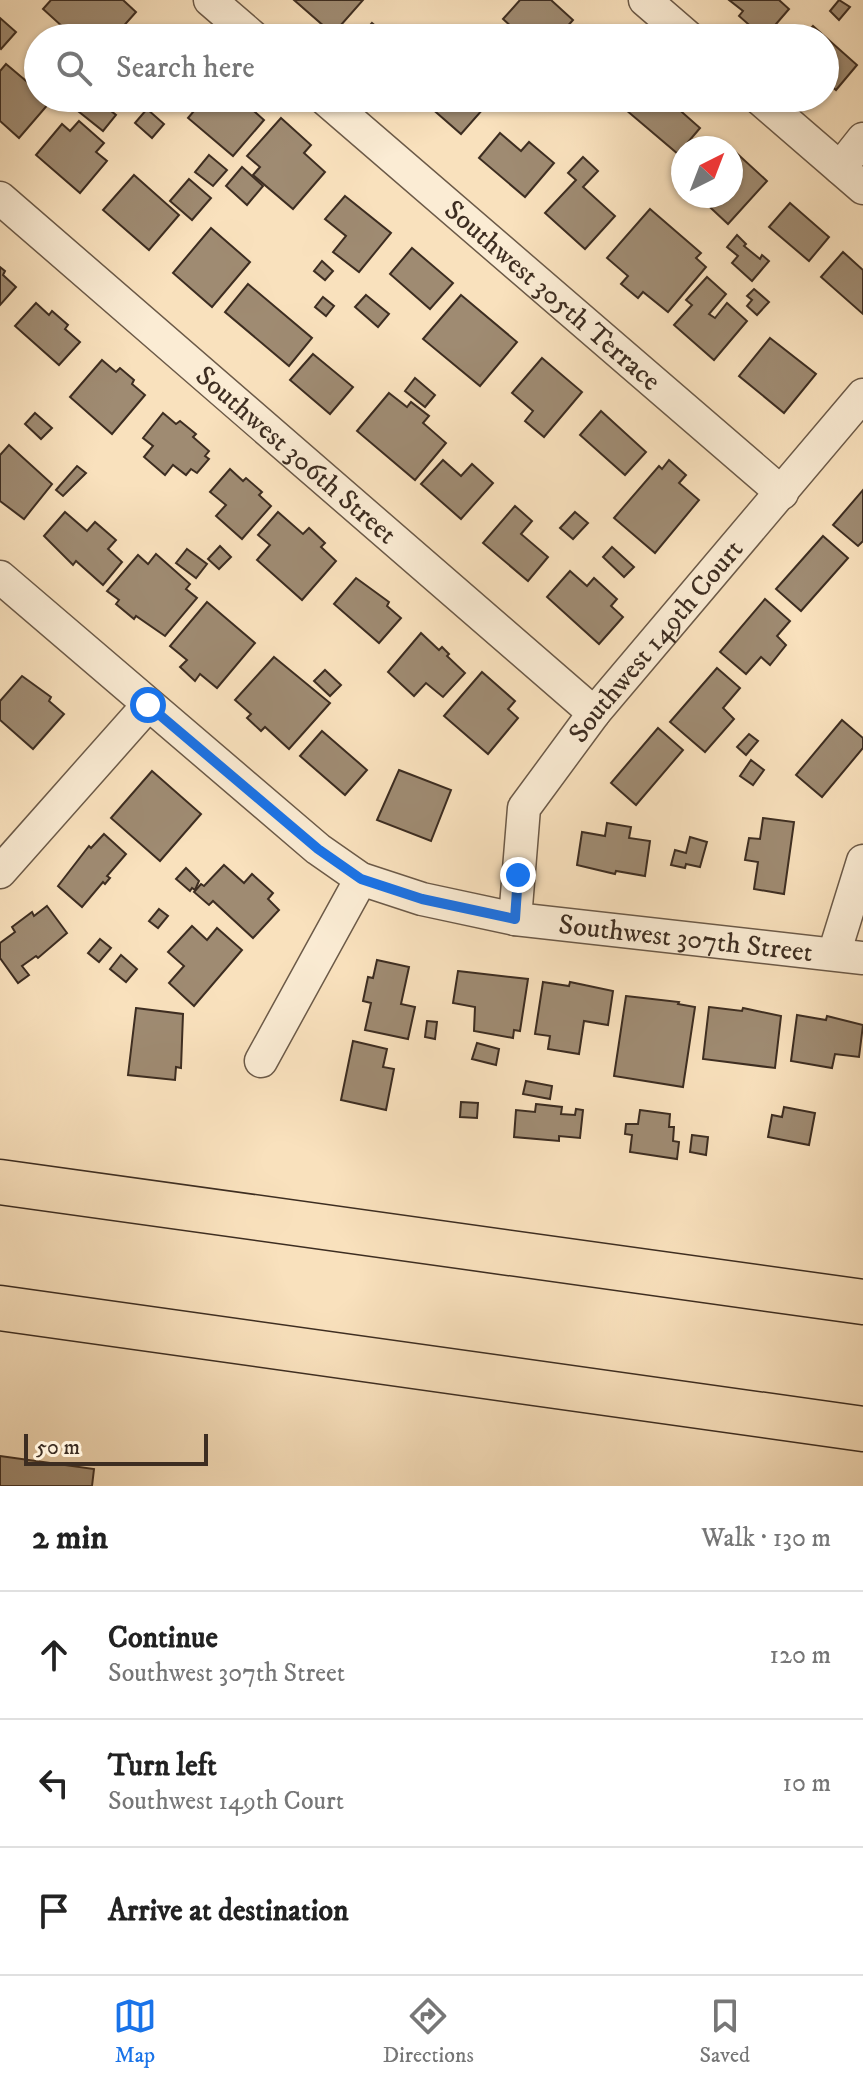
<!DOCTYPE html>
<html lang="en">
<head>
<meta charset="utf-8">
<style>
	:root { --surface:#fff; --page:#f2f2f2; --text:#222; --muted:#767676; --line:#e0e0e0; --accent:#1a73e8 }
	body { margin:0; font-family:"IM FELL DW Pica",serif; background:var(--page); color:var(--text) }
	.compass { position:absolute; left:671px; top:136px; width:72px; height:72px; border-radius:50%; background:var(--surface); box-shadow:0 2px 6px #0004; rotate:42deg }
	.scale { position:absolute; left:24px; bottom:20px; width:184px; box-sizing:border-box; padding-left:8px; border:4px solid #3d2d21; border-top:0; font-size:22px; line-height:28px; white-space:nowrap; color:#3d2d21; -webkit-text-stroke:6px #fbecd4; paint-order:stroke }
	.stop { position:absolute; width:24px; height:24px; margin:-18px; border:6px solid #1a73e8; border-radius:50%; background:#fff }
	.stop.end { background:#1a73e8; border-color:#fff; box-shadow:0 2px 8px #0008 }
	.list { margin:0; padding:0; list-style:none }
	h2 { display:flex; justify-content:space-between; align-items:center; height:104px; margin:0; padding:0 32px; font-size:34px }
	h2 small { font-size:26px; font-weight:400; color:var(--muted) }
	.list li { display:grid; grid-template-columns:52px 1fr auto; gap:24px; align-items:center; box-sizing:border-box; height:128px; padding:0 32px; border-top:2px solid var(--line) }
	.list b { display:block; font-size:30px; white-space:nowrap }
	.list p { margin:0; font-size:26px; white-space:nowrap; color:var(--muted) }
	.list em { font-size:26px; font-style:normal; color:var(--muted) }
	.icon { flex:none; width:44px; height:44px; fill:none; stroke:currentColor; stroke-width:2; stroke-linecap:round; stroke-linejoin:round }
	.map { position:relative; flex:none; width:863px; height:1486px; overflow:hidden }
	.search { position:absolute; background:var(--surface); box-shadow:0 2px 6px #0004; left:24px; right:24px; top:24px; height:88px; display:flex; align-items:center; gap:20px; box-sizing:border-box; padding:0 28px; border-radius:44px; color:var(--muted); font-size:30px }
	.sheet { height:488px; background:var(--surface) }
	nav { display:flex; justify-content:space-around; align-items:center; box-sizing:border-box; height:112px; border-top:2px solid var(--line); background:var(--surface); font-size:22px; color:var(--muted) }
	nav a { display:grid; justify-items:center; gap:4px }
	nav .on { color:var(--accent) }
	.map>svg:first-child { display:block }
</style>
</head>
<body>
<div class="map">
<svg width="863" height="1486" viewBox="0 0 863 1486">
	<rect width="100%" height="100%" fill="#f9e1bd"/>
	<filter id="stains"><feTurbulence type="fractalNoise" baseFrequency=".0025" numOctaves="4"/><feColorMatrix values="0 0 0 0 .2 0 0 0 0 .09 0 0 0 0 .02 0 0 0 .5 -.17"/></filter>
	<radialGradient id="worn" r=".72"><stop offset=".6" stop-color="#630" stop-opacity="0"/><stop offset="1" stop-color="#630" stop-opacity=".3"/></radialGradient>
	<!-- building -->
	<g fill="#9f8b72" stroke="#3d2d21" stroke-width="2">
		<path d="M51 0H123L136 12 113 38H75L43 9Z"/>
		<path d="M294 0H363L333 34Z"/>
		<path d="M520 0H551L573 20 557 38H524L503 19Z"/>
		<path d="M729 0H779L789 9 764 38 739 16 743 11Z"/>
		<path d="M839 0 850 7 839 20 830 11Z"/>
		<path d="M0 18 16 32 1 49 0 48Z"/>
		<path d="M372 23 390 38H359Z"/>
		<path d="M813 26 857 65 836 90 825 81V38H802Z"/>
		<path d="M6 64 38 91V98H46L50 102 19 138 0 121V71Z"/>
		<path d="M88 98H95L116 115 103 131 78 111Z"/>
		<path d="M205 98H239L264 120 233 156 188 118Z"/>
		<path d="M424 98H488L491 100 461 134 422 100Z"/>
		<path d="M637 98H666L700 128 678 154 626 110Z"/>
		<path d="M147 109 164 124 152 138 135 123Z"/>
		<path d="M281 118 311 145 304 153 325 172 293 209 253 175 260 167 247 156Z"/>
		<path d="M79 121 104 143 96 152 107 161 80 193 36 155 62 124 70 131Z"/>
		<path d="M500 133 521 151 529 142 554 163 525 197 479 158Z"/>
		<path d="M731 148 767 181 728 224 698 196H731Z"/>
		<path d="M209 155 227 170 213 186 195 172Z"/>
		<path d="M583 157 598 171 583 187 615 216 585 249 545 213 576 180 568 173Z"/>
		<path d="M242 167 263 186 247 205 226 186Z"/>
		<path d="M134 175 179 215 149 250 103 210Z"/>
		<path d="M189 179 211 198 192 220 170 201Z"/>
		<path d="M345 196 391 233 359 272 333 252 346 236 325 219Z"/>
		<path d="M790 203 829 237 809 261 769 227Z"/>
		<path d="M650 209 701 253 696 258 706 267 668 312 643 292 638 298 621 284 628 276 607 258Z"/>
		<path d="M211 228 250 262 212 307 173 273Z"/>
		<path d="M737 235 746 244 744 246 760 259 762 255 769 261 752 281 732 263 738 256 727 247Z"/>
		<path d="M412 248 453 283 430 309 390 274Z"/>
		<path d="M843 252 863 270V314L821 277Z"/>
		<path d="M322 261 333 271 325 280 314 271Z"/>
		<path d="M0 267 5 271 3 275 16 287 0 305Z"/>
		<path d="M707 277 726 294 709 314 715 318 727 303 747 321 714 360 674 325 692 305 686 300Z"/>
		<path d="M248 284 312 338 289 366 225 312Z"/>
		<path d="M754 289 769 302 757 315 747 306 752 300 747 296Z"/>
		<path d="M366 295 389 314 378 327 355 307Z"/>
		<path d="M461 295 517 342 480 386 423 339Z"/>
		<path d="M323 297 334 306 326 316 315 307Z"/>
		<path d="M36 303 49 315 52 311 68 325 65 329 80 342 59 365 15 326Z"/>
		<path d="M770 338 816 374 784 413 739 376Z"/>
		<path d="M313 354 353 387 330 414 290 380Z"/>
		<path d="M542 358 582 392 544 437 525 421 533 411 512 393Z"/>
		<path d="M102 360 116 372 120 368 134 380 132 384 145 395 112 434 70 397Z"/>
		<path d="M415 378 435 395 425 407 405 391Z"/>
		<path d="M389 393 407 407 411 402 429 416 423 423 446 443 415 480 357 431Z"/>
		<path d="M601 411 646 452 625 475 580 435Z"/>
		<path d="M35 413 52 428 41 439 25 424Z"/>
		<path d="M163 413 176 424 180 421 196 434 193 437 209 451 205 456 209 459 197 473 191 469 186 475 173 465 165 475 144 457 153 446 143 438Z"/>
		<path d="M9 445 52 484 24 519 0 501V455Z"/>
		<path d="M443 460 461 476 472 464 493 483 461 519 421 484Z"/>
		<path d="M669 460 686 475 679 483 699 500 655 553 614 518 659 466 662 469Z"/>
		<path d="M77 466 86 473 63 496 56 490Z"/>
		<path d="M230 469 243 481 246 478 262 492 259 495 271 506 242 539 216 516 226 505 210 492Z"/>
		<path d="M863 490V541L858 546 833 525Z"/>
		<path d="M515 506 532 521 521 534 548 557 528 581 483 543Z"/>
		<path d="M65 512 87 531 95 522 116 540 108 549 122 562 103 585 76 561 73 565 44 536Z"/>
		<path d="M278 512 303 534 309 528 325 543 321 547 336 561 302 600 257 560 270 545 258 535Z"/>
		<path d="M575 512 588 523 573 539 560 528Z"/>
		<path d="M823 536 848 558 801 611 776 589Z"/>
		<path d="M220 546 231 557 219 569 208 559Z"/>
		<path d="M612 547 634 567 624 577 603 557Z"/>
		<path d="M187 549 207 564 196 578 176 563Z"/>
		<path d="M156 554 190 584 186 589 197 598 165 636 136 616 134 619 116 604 119 600 107 591 138 555 148 564Z"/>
		<path d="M570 571 587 586 594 578 617 599 611 606 623 617 599 644 547 597Z"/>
		<path d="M356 578 389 602 387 606 401 618 379 643 334 604Z"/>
		<path d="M765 599 790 621 777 636 786 645 770 665 761 657 746 674 720 652Z"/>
		<path d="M207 602 255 643 217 688 200 674 195 681 180 667 187 660 170 646Z"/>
		<path d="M421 633 439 650 442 647 449 654 447 656 465 673 443 697 426 683 414 696 388 672Z"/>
		<path d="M274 657 330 703 289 749 265 727 261 731 247 718 251 714 235 700Z"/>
		<path d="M717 668 740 688 723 708 734 719 705 752 670 722Z"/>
		<path d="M325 670 341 685 330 696 314 681Z"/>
		<path d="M482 672 515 701 508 709 518 718 488 754 444 716Z"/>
		<path d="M22 676 51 697 49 701 64 714 33 749 0 720V701Z"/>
		<path d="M842 720 863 738V748L822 797 796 775Z"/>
		<path d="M658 728 683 750 636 805 611 783Z"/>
		<path d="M322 731 367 770 345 795 300 756Z"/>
		<path d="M749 734 758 741 746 755 737 747Z"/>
		<path d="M751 760 764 770 753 785 740 776Z"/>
		<path d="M399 770 451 790 431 841 377 820Z"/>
		<path d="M152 771 201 814 160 861 111 818Z"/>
		<path d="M763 818 794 822 784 894 754 889 758 862 745 860 749 838 760 839Z"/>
		<path d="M607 823 631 827 629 838 650 841 645 876 616 871 615 874 577 865 582 832 605 836Z"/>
		<path d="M104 834 126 854 107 876 110 878 105 884 103 882 82 907 58 886 89 846 91 848Z"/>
		<path d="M690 837 707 842 700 867 686 864 685 868 671 865 675 850 686 853Z"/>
		<path d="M224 865 244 883 252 874 273 893 268 899 279 910 253 938 213 901 209 905 194 892 201 884 204 886Z"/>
		<path d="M186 868 199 881 195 890 192 888 190 891 176 879Z"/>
		<path d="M47 906 67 933 38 958 36 956 22 966 29 975 18 983 0 958V943L15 932 12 927 32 912 34 916Z"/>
		<path d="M159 909 168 916 158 928 149 921Z"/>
		<path d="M192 926 207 940 217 928 242 950 194 1006 169 983 184 966 168 952Z"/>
		<path d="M100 939 111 948 99 962 88 953Z"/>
		<path d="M121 955 137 969 126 982 110 969Z"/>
		<path d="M377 960 409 967 401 1004 415 1007 408 1039 365 1030 371 1003 363 1001 368 977 373 978Z"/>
		<path d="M458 971 528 979 520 1031 514 1030 513 1038 474 1031 475 1007 453 1003Z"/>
		<path d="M543 982 569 986 570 982 613 991 608 1025 584 1021 579 1054 548 1049 550 1036 535 1034Z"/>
		<path d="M626 996 679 1002 678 1004 695 1007 683 1087 614 1076Z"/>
		<path d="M709 1007 742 1011 743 1008 781 1016 775 1068 703 1059Z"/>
		<path d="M136 1008 183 1014 181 1068 176 1067 175 1080 128 1075Z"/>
		<path d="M797 1015 826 1020 827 1016 863 1025 859 1057 835 1054 832 1068 791 1061Z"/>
		<path d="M427 1021 437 1022 435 1039 425 1037Z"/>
		<path d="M353 1041 387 1049 383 1067 394 1069 386 1110 341 1100Z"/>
		<path d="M477 1043 499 1049 496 1065 472 1059Z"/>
		<path d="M526 1081 552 1086 550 1099 523 1094Z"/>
		<path d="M461 1102 478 1103 477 1118 460 1117Z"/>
		<path d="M536 1104 562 1107 561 1114 575 1115 576 1109 583 1110 580 1138 559 1136V1141L514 1137 516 1110 535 1112Z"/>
		<path d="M784 1107 815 1113 809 1145 768 1137 772 1115 782 1117Z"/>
		<path d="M640 1110 670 1114 669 1127H674L673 1141 679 1142 677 1159 630 1152 632 1135 625 1134 626 1124H638Z"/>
		<path d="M692 1135 708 1137 706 1155 690 1152Z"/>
		<path d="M0 1456 94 1469 92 1486H0Z"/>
	</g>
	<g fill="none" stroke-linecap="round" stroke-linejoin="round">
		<!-- minor casing -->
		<g stroke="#6c5a48" stroke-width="35">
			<g id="minor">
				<path d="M210 0 254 38"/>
				<path d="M645 0 689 38"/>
				<path id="s1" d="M324 98 782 493"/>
				<path d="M759 98 863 188"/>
				<path d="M840 168 863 139"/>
				<path id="s2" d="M0 198 594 713"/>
				<path id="s3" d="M0 577 318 849 361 879 422 899 515 919 863 958"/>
				<path d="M0 872 148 705"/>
				<path id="s4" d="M515 919 524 808 594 713 863 395"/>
				<path d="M834 954 863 861"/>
				<path d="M261 1061 361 879"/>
			</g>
		</g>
		<!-- highway casing -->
		<g stroke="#3d2d21" stroke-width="47">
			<g id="highway">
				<path d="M0 1182 863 1302"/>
				<path d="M0 1308 863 1429"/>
			</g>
		</g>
		<!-- minor -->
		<use href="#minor" stroke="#fbecd4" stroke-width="32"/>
		<!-- highway -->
		<use href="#highway" stroke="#f9e1bd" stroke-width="44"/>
	</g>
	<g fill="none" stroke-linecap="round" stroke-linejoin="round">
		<!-- route -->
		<path stroke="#1a73e8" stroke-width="10" d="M148 705 318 849 361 879 422 899 515 919 518 875"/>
	</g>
	<g text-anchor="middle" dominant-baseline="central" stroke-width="6" stroke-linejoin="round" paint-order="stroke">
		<!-- street labels -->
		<g font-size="28" fill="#3d2d21" stroke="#fbecd4">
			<text stroke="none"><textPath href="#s1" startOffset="302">Southwest 305th Terrace</textPath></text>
			<text stroke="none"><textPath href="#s2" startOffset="392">Southwest 306th Street</textPath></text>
			<text stroke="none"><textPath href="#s4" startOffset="324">Southwest 149th Court</textPath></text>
			<text stroke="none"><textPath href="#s3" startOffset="802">Southwest 307th Street</textPath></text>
		</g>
	</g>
	<rect width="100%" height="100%" filter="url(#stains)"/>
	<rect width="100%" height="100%" fill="url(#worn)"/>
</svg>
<svg class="compass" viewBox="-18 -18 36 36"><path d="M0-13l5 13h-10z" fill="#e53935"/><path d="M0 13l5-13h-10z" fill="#767676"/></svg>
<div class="scale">50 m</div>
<div class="stop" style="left:148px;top:705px"></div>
<div class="stop end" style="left:518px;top:875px"></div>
<div class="search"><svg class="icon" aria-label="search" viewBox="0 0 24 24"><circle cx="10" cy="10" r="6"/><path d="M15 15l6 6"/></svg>Search here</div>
</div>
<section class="sheet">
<h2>2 min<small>Walk · 130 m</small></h2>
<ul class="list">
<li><svg class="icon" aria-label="ahead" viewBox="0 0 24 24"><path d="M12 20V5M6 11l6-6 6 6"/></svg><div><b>Continue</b><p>Southwest 307th Street</p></div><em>120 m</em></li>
<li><svg class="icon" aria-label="left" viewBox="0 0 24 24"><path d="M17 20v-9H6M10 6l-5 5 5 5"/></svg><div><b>Turn left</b><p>Southwest 149th Court</p></div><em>10 m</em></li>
<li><svg class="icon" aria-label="arrive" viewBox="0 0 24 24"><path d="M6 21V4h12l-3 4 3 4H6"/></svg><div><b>Arrive at destination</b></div></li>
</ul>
</section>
<nav>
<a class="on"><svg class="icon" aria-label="map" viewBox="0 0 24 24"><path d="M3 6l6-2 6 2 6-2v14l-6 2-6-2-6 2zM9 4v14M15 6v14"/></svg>Map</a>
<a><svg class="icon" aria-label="directions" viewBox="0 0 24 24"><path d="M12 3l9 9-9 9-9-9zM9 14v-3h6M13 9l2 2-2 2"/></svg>Directions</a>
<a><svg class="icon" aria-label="saved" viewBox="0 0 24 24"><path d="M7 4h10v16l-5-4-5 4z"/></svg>Saved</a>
</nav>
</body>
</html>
